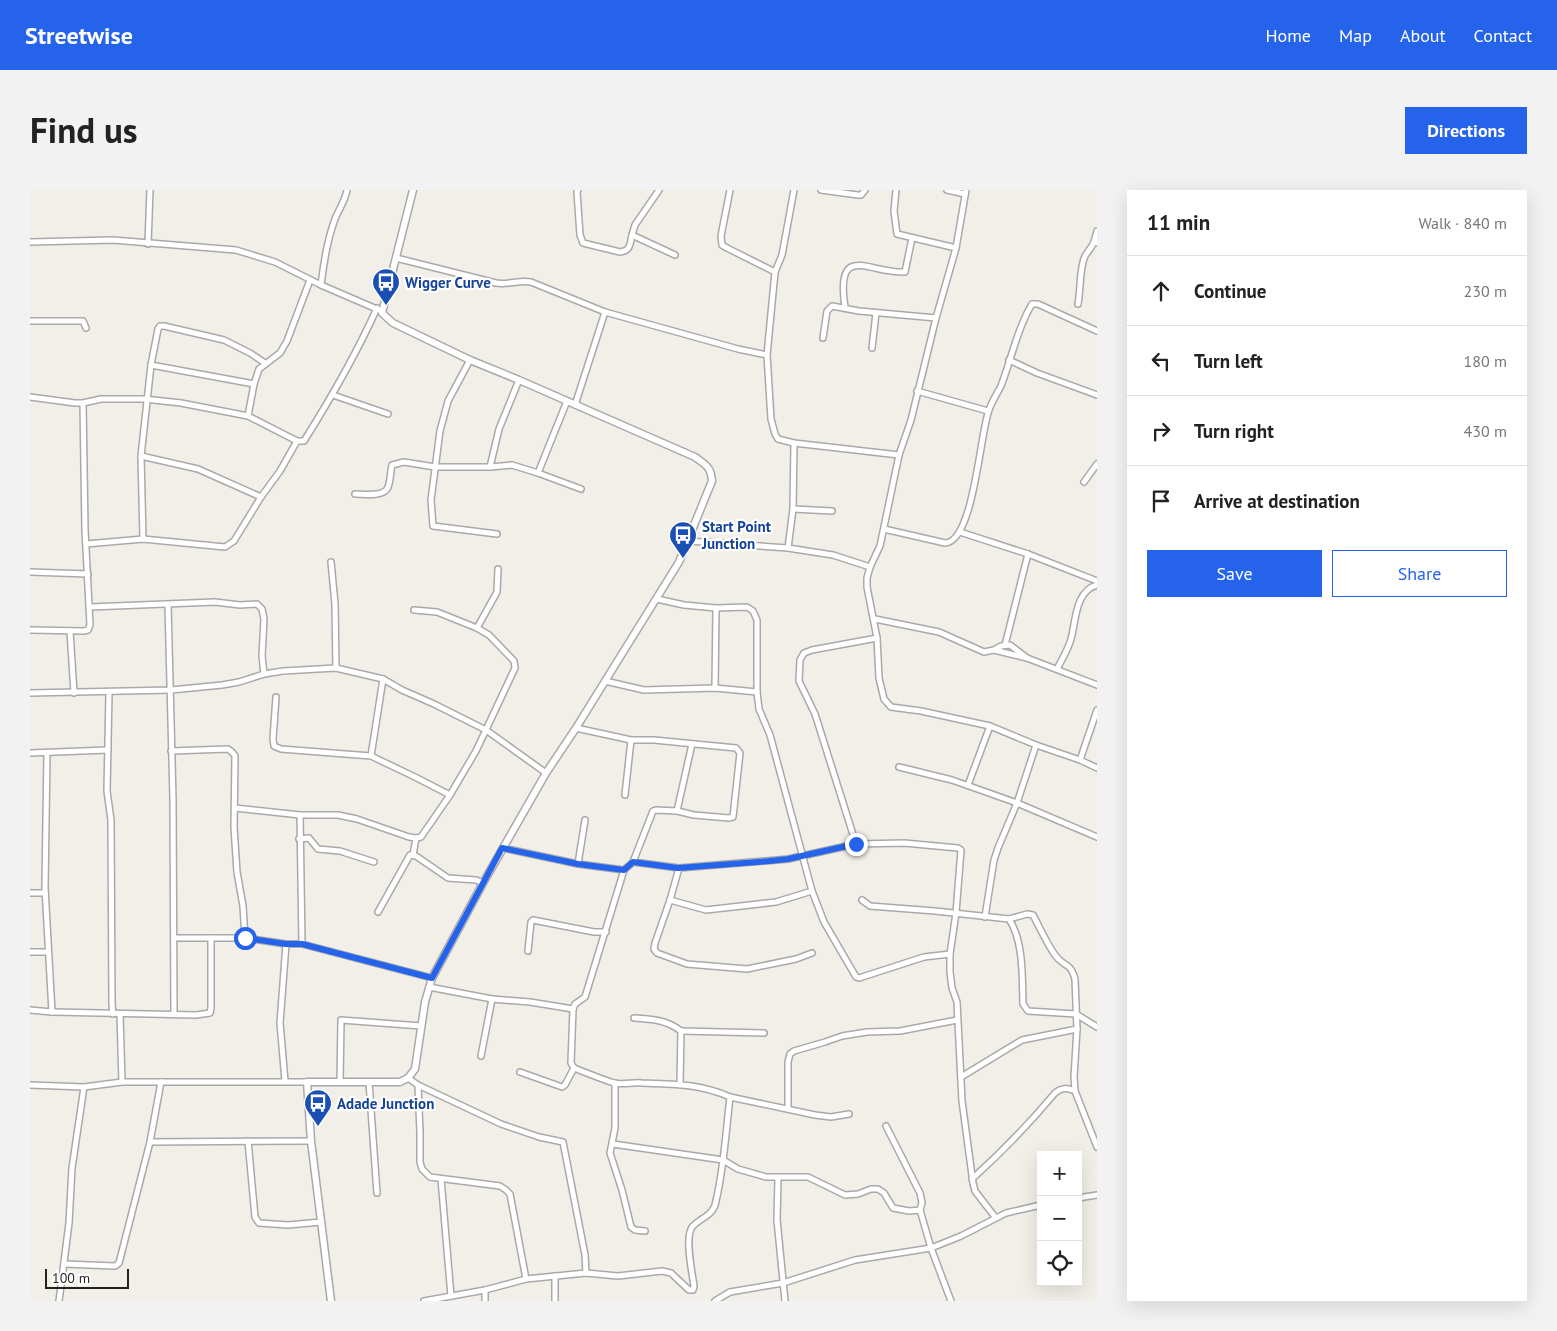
<!DOCTYPE html>
<html lang="en">
<head>
<meta charset="utf-8">
<style>
	:root { --surface:#fff; --page:#f2f2f2; --text:#222; --muted:#767676; --line:#e0e0e0; --accent:#2563eb }
	body { margin:0; font-family:"PT Sans",sans-serif; background:var(--page); color:var(--text) }
	.controls { position:absolute; right:15px; bottom:15px; display:grid; overflow:hidden; border-radius:0px; box-shadow:0 5px 20px #0002 }
	.controls button { width:45px; height:45px; display:grid; place-items:center; padding:0; border:0; border-bottom:1px solid var(--line); background:var(--surface); color:var(--text); font:25px sans-serif }
	.scale { position:absolute; left:15px; bottom:12px; width:84px; box-sizing:border-box; padding-left:5px; border:2px solid #222; border-top:0; font-size:14px; line-height:18px; white-space:nowrap; color:#222; -webkit-text-stroke:4px #fff; paint-order:stroke }
	.stop { position:absolute; width:15px; height:15px; margin:-11px; border:4px solid #2563eb; border-radius:50%; background:#fff }
	.stop.end { background:#2563eb; border-color:#fff; box-shadow:0 1px 5px #0008 }
	.list { margin:0; padding:0; list-style:none }
	h2 { display:flex; justify-content:space-between; align-items:center; height:65px; margin:0; padding:0 20px; font-size:21px }
	h2 small { font-size:16px; font-weight:400; color:var(--muted) }
	.list li { display:grid; grid-template-columns:32px 1fr auto; gap:15px; align-items:center; box-sizing:border-box; height:70px; padding:0 20px; border-top:1px solid var(--line) }
	.list b { display:block; font-size:19px; white-space:nowrap }
	.list em { font-size:16px; font-style:normal; color:var(--muted) }
	.actions { display:flex; gap:10px; padding:15px 20px }
	.actions a { flex:1; padding:11px 0; border:1px solid var(--accent); border-radius:0px; text-align:center; font-size:18px; color:var(--accent) }
	.actions .main { background:var(--accent); color:#fff }
	.icon { flex:none; width:28px; height:28px; fill:none; stroke:currentColor; stroke-width:2; stroke-linecap:round; stroke-linejoin:round }
	.map { position:relative; flex:none; width:1067px; height:1111px; overflow:hidden; border-radius:0px }
	header { display:flex; align-items:center; gap:30px; box-sizing:border-box; height:70px; padding:0 25px; background:var(--accent); color:#fff }
	header strong { font-size:24px }
	nav { display:flex; gap:28px; margin-inline-start:auto; font-size:18px }
	.intro { display:flex; align-items:center; justify-content:space-between; box-sizing:border-box; height:120px; padding:0 30px }
	h1 { margin:0; font-size:35px }
	.button { padding:12px 22px; border-radius:0px; background:var(--accent); color:#fff; font-size:18px; font-weight:700 }
	main { display:flex; gap:30px; padding:0 30px }
	aside { flex:1; background:var(--surface); border-radius:0px; box-shadow:0 5px 20px #0002 }
	.map>svg:first-child { display:block }
</style>
</head>
<body>
<header>
<strong>Streetwise</strong>
<nav><a>Home</a><a>Map</a><a>About</a><a>Contact</a></nav>
</header>
<div class="intro"><h1>Find us</h1><a class="button">Directions</a></div>
<main>
<div class="map">
<svg width="1067" height="1111" viewBox="0 0 1067 1111">
	<rect width="100%" height="100%" fill="#f2efe9"/>
	<g fill="none" stroke-linecap="round" stroke-linejoin="round">
		<!-- minor casing -->
		<g stroke="#a9a9a9" stroke-width="8">
			<g id="minor">
				<path d="M548 0 547 2 550 45 553 53 590 62C600 61 600 55 602 45"/>
				<path d="M629 0 605 35 602 45 645 65"/>
				<path d="M700 0 691 46 692 55 697 58 745 82"/>
				<path d="M764 0 752 65 745 82 737 165 741 229 745 244 748 249 764 253 869 265"/>
				<path d="M791 0 828 5H831L835 0"/>
				<path d="M866 0 864 21 867 44 926 58"/>
				<path d="M917 0 935 4"/>
				<path d="M0 52 83 50 206 60 245 72 291 95 349 120"/>
				<path d="M1067 53 1064 52 1067 41"/>
				<path d="M118 54 120 0"/>
				<path d="M366 68 466 93C478 95 489 90 501 92L575 122 708 159 737 165"/>
				<path d="M291 95C294 72 297 51 305 29 309 19 315 11 317 0"/>
				<path d="M1048 114C1051 99 1049 79 1055 66 1058 61 1062 57 1064 52"/>
				<path d="M815 117C805 51 840 84 875 82L882 48"/>
				<path d="M906 128 881 230 869 265 850 356 840 377 837 388V397L847 448 849 488 854 509 861 517 891 521 960 536 1006 555 1050 570 1067 578"/>
				<path d="M0 131H53L56 138"/>
				<path d="M793 148 797 121 802 116 829 121 906 128 926 58 936 0"/>
				<path d="M842 158 846 123"/>
				<path d="M440 170 418 211 410 241 401 310 403 336 467 344"/>
				<path d="M979 170 1007 183 1067 205"/>
				<path d="M121 175 224 194"/>
				<path d="M887 201 958 221"/>
				<path d="M303 205 358 224"/>
				<path d="M0 207 45 213H53L71 209H114L151 213 218 226 267 251H274C301 208 326 165 347 118"/>
				<path d="M545 215 575 122"/>
				<path d="M218 226 224 194 229 179 250 163 257 151 280 90"/>
				<path d="M111 266 168 279 231 307"/>
				<path d="M460 277 469 239 489 190"/>
				<path d="M508 283 537 211"/>
				<path d="M1054 292 1067 274"/>
				<path d="M325 304C333 304 352 307 357 299 361 293 360 282 362 275L374 272 405 277H460L482 275 508 283 551 299"/>
				<path d="M763 319 802 321"/>
				<path d="M854 339 915 353C944 352 950 242 959 220 962 211 967 204 971 196 981 170 988 137 1002 114H1008L1067 141"/>
				<path d="M930 342 998 364 1067 391"/>
				<path d="M113 349 111 266 121 175 128 139 130 136H134L194 150 220 163 235 173"/>
				<path d="M658 351 758 358 803 365 840 377"/>
				<path d="M56 354 113 349 195 357 204 351 231 307 250 281 267 251"/>
				<path d="M758 358 763 319 764 253"/>
				<path d="M301 372 305 414 306 478"/>
				<path d="M0 382 58 384"/>
				<path d="M627 409 654 415 686 418 717 417 723 421 727 430V502L729 519 740 545 782 701 794 732 826 787 829 788 894 767 920 764"/>
				<path d="M138 415 143 609 144 824"/>
				<path d="M60 417 185 412 210 415 227 414 232 419 234 429 232 466 234 484"/>
				<path d="M845 429 909 442 954 462 964 460 971 456 980 455 997 468"/>
				<path d="M447 438 467 402 468 379"/>
				<path d="M0 440 54 441 58 440 60 435 55 340 53 213"/>
				<path d="M40 441 44 503"/>
				<path d="M975 455 998 364"/>
				<path d="M964 460 997 468 1067 495"/>
				<path d="M1027 479C1032 469 1038 460 1041 449 1046 431 1045 401 1067 395"/>
				<path d="M575 491 614 500 685 498 727 502"/>
				<path d="M685 498 686 418"/>
				<path d="M0 503 141 500 192 495 209 492 234 484 253 481 306 478 353 489 372 500 404 514 456 540 516 583"/>
				<path d="M79 503 77 601 81 630 82 814 83 824"/>
				<path d="M246 507 243 549 244 556 251 559 341 566 385 587 420 605"/>
				<path d="M546 538 601 550H624L706 558 710 563 703 627 699 628 664 625 647 621"/>
				<path d="M662 554 647 621 626 620 623 621 603 672 594 680 555 807 545 814 543 819 541 873 544 878C557 883 571 889 584 893 593 895 603 892 612 893 644 894 670 894 700 907"/>
				<path d="M141 561 198 559 202 562 205 566 204 637 207 682 213 716 215 748"/>
				<path d="M0 563 78 560"/>
				<path d="M341 566 353 489"/>
				<path d="M1050 570 1067 520"/>
				<path d="M869 577 922 590 987 613 1067 647"/>
				<path d="M938 595 960 536"/>
				<path d="M595 605 601 550"/>
				<path d="M205 618 270 625H308L327 629 379 647 386 648 391 647 420 605 446 561 485 478 484 471 459 445 447 438 407 422 384 420"/>
				<path d="M270 625 272 754"/>
				<path d="M269 649 279 648 288 659 310 661 344 672"/>
				<path d="M826 654 785 524 769 491 770 470 774 463 782 460 847 448"/>
				<path d="M473 658 548 674 594 680"/>
				<path d="M383 665 386 648"/>
				<path d="M603 672 649 678 758 669 826 654 874 653 928 658 931 660 926 723 920 764V782L922 798 927 812 932 911 943 993 945 1001 965 1027"/>
				<path d="M548 674 555 630"/>
				<path d="M649 678 640 710 625 753 624 759 627 763 657 774 717 779 766 769 782 763"/>
				<path d="M0 703H15"/>
				<path d="M640 710 676 720 746 712 782 701"/>
				<path d="M832 710 840 716 905 721 979 729C994 752 992 787 993 814L998 821 1046 824 1067 837"/>
				<path d="M348 722 380 665 386 666 418 688 446 690 453 693"/>
				<path d="M955 727 964 670 968 658 987 613 1006 555"/>
				<path d="M979 729 997 724 1003 725C1010 738 1016 752 1025 765 1033 777 1040 771 1045 789L1047 839 1044 887 1045 901 1067 957"/>
				<path d="M144 748H215L256 754H272L402 788"/>
				<path d="M498 761 501 732 503 730 564 742H576"/>
				<path d="M0 762H18"/>
				<path d="M399 797 462 809 451 866"/>
				<path d="M462 809 500 812 543 819"/>
				<path d="M0 820 22 822 15 698 17 563"/>
				<path d="M22 822 166 825 180 823 181 818V748"/>
				<path d="M90 824 92 892"/>
				<path d="M604 828C622 829 637 830 651 841L650 893"/>
				<path d="M651 841 734 843"/>
				<path d="M490 882 532 897 535 895 544 878"/>
				<path d="M931 887 992 850 1047 839"/>
				<path d="M378 888 388 895 390 942V972L392 979 400 987 470 996 476 1000 480 1004 496 1089"/>
				<path d="M255 891 250 833 256 754"/>
				<path d="M310 892 311 830 391 836"/>
				<path d="M339 892 347 1003"/>
				<path d="M585 893V938L580 963 592 1000 601 1037 605 1040 615 1041"/>
				<path d="M0 895 54 897 92 892H277"/>
				<path d="M388 895 471 934 509 947 533 952 555 1065 556 1083"/>
				<path d="M758 918V872L760 864 764 861 795 852 812 846 837 842 870 841 927 830"/>
				<path d="M856 936 890 1003 892 1013 890 1020 901 1058 921 1111"/>
				<path d="M218 951 225 1027 229 1033 258 1035 291 1032"/>
				<path d="M120 952 281 951"/>
				<path d="M583 954 693 970 708 979 736 987H778L815 1005 828 1004 841 999H848L854 1003 863 1018 879 1021 890 1020"/>
				<path d="M748 988 747 1030 755 1111"/>
				<path d="M411 989 421 1106"/>
				<path d="M942 989C972 962 999 934 1025 903 1032 897 1037 898 1045 901"/>
				<path d="M1048 1008 1067 1005"/>
				<path d="M34 1074 85 1076 89 1073 120 952 131 892"/>
				<path d="M525 1086V1111"/>
				<path d="M455 1100V1111"/>
				<path d="M29 1111 39 1033 42 978 54 897"/>
				<path d="M394 1111 455 1100 496 1089 556 1083 588 1086 632 1081 641 1083 659 1100H663L664 1096C662 1082 654 1045 663 1036 672 1027 684 1025 686 1011 694 977 696 941 700 907L785 925 801 927 819 924"/>
				<path d="M685 1111 700 1102 753 1093 825 1070 901 1058 931 1046 976 1023 1011 1015"/>
			</g>
		</g>
		<!-- tertiary casing -->
		<g stroke="#a9a9a9" stroke-width="9">
			<path id="tertiary" d="M301 1111 281 951 277 892H370L378 888 385 879 395 812 402 788 453 693 516 583 546 538 649 372 682 291C681 277 676 275 665 267L489 190 440 170 363 133 352 123 383 0"/>
		</g>
		<!-- minor -->
		<use href="#minor" stroke="#fff" stroke-width="5"/>
		<!-- tertiary -->
		<use href="#tertiary" stroke="#fff" stroke-width="6"/>
	</g>
	<g fill="none" stroke-linecap="round" stroke-linejoin="round">
		<!-- route -->
		<path stroke="#2563eb" stroke-width="6" d="M215 748 256 754H272L402 788 472 658 548 674 594 680 603 672 648 678 739 671 758 669 826 654"/>
	</g>
	<!-- icons -->
	<defs>
		<g id="bus-pin" transform="scale(1.4375)"><path d="M0 17L-7.5 6A9.5 9.5 0 1 1 7.5 6Z" fill="#1a4fb4" stroke="#fff"/><path d="M-5-6H5V4H4V6H2V4H-2V6H-4V4H-5ZM-3.5-4V0h7V-4ZM-3.5 1.2v1.5H-2V1.2ZM2 1.2v1.5H3.5V1.2Z" fill="#fff"/></g>
	</defs>
	<g fill-rule="evenodd">
		<use href="#bus-pin" x="356" y="92"/>
		<use href="#bus-pin" x="653" y="345"/>
		<use href="#bus-pin" x="288" y="913"/>
	</g>
	<g text-anchor="middle" dominant-baseline="central" stroke-width="4.5" stroke-linejoin="round" paint-order="stroke">
		<!-- transit labels -->
		<g font-size="15" font-weight="bold" fill="#164399" stroke="#fff" text-anchor="start">
			<text x="375" y="92">Wigger Curve</text>
			<text x="672" y="336">Start Point<tspan x="672" dy="17">Junction</tspan></text>
			<text x="307" y="913">Adade Junction</text>
		</g>
	</g>
</svg>
<div class="controls">
<button>+</button>
<button>−</button>
<button><svg class="icon" aria-label="locate" viewBox="0 0 24 24"><circle cx="12" cy="12" r="6"/><path d="M12 2v4M12 18v4M2 12h4M18 12h4"/></svg></button>
</div>
<div class="scale">100 m</div>
<div class="stop" style="left:215px;top:748px"></div>
<div class="stop end" style="left:826px;top:654px"></div>
</div>
<aside>
<h2>11 min<small>Walk · 840 m</small></h2>
<ul class="list">
<li><svg class="icon" aria-label="ahead" viewBox="0 0 24 24"><path d="M12 20V5M6 11l6-6 6 6"/></svg><div><b>Continue</b></div><em>230 m</em></li>
<li><svg class="icon" aria-label="left" viewBox="0 0 24 24"><path d="M17 20v-9H6M10 6l-5 5 5 5"/></svg><div><b>Turn left</b></div><em>180 m</em></li>
<li><svg class="icon" aria-label="right" viewBox="0 0 24 24"><path d="M7 20v-9h11M14 6l5 5-5 5"/></svg><div><b>Turn right</b></div><em>430 m</em></li>
<li><svg class="icon" aria-label="arrive" viewBox="0 0 24 24"><path d="M6 21V4h12l-3 4 3 4H6"/></svg><div><b>Arrive at destination</b></div></li>
</ul>
<div class="actions"><a class="main">Save</a><a>Share</a></div>
</aside>
</main>
</body>
</html>
